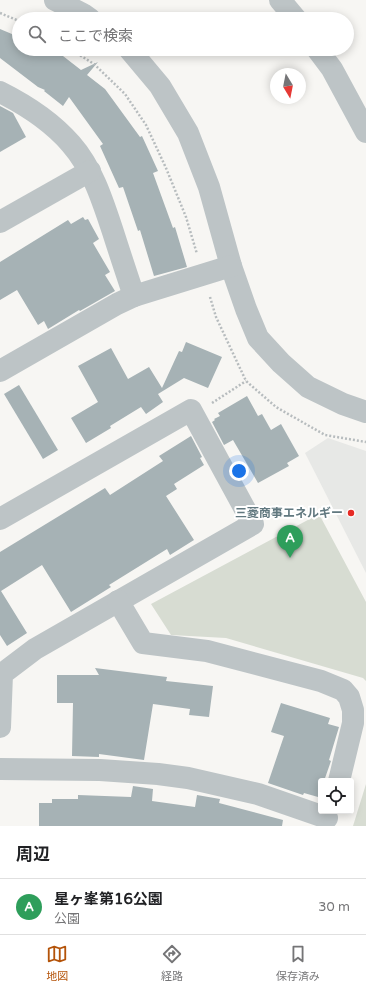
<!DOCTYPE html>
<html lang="ja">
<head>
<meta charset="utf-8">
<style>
	:root { --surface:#fff; --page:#f6f6f6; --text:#202124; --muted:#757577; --line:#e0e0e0; --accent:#b45309 }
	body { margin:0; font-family:"Varela Round","Noto Sans JP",sans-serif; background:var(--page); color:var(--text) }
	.controls { position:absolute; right:12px; bottom:12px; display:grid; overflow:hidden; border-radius:4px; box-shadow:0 2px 10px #0003 }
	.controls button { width:36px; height:36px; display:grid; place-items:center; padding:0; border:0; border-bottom:1px solid var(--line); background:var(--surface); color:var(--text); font:20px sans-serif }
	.compass { position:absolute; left:270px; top:68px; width:36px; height:36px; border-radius:50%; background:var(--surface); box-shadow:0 2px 10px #0003; rotate:170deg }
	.you { position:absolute; left:239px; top:471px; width:14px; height:14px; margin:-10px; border:3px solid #fff; border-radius:50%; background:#1a73e8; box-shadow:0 0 0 6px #1a73e833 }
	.badge { display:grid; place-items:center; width:26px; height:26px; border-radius:50%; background:var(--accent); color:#fff; font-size:13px; font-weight:700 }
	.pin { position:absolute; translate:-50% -33px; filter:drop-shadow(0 1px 2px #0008) }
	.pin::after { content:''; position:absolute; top:21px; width:14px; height:12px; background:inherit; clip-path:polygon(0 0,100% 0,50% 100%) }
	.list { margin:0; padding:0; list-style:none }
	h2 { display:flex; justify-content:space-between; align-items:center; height:52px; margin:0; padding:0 16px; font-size:17px }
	h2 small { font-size:13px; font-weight:400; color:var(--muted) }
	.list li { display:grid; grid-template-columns:26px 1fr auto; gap:12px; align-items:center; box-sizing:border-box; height:56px; padding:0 16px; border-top:1px solid var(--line) }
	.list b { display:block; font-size:15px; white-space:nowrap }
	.list p { margin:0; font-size:13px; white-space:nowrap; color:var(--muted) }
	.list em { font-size:13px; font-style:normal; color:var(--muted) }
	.icon { flex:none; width:22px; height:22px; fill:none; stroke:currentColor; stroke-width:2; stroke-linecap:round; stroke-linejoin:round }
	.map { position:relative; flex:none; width:366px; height:826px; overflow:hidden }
	.search { position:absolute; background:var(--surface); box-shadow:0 2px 10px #0003; left:12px; right:12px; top:12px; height:44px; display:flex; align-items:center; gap:10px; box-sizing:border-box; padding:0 14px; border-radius:22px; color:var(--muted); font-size:15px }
	.sheet { height:108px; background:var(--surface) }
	nav { display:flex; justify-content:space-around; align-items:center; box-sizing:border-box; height:56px; border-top:1px solid var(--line); background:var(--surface); font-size:11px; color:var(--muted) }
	nav a { display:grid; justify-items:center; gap:2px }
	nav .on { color:var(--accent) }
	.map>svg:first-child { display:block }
</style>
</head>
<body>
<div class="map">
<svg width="366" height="826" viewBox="0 0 366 826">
	<rect width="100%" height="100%" fill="#f7f6f3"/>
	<!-- built -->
	<path fill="#e7e8e6" d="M328 438 366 451V573L305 453Z"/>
	<!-- green -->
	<g fill="#d7dcd2">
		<path d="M319 514 366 602V681L363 678 226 638 171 635 151 604Z"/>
		<path d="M366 784V826H353Z"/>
	</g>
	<!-- building -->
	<g fill="#a6b2b5">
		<path d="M0 29 19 37V49H54L81 70 98 62 87 75 105 89 140 137 142 136 158 171 153 173 173 228 175 227 187 267 154 276 140 230 138 231 123 187 119 188 100 146 103 144 69 97 63 106 44 91 45 90 38 87 0 58Z"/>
		<path d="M0 106 13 113 26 137 0 152Z"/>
		<path d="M83 217 85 220 88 219 99 239 93 243 110 272 105 275 115 291 80 311 79 310 48 329 44 321 38 325 17 290 0 300V262L68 220 71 224Z"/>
		<path d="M186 342 222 357 208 388 184 378 158 394 163 402 146 414 141 407 110 426 111 428 86 443 71 418 98 402 78 366 111 348 128 379 149 367 162 388 179 351 182 352Z"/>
		<path d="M19 385 58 450 43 459 4 394Z"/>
		<path d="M247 396 258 416 262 414 271 430 281 424 299 456 287 463 289 466 258 483 233 440 224 445 212 422 215 420 214 419 220 416 218 413Z"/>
		<path d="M191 436 202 457 200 458 204 465 174 484 177 489 166 496 194 540 170 555 167 549 109 585 111 587 71 612 42 565 1 591 27 633 7 646 0 635V552L105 488 110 495 163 461 159 456Z"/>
		<path d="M95 668 167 677 166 681 213 686 209 717 189 715 190 709 153 704 144 760 99 754V757L72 756 73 703H57V675H99Z"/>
		<path d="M281 703 330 718 328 724 339 727 329 760 331 761 324 781H321V790L318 797 304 793 303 795 268 783 284 736 271 732Z"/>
		<path d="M133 786 153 789 152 801 195 807 197 795 220 799 219 803 283 820 282 826H39V803H52V799H78V795L131 797Z"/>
	</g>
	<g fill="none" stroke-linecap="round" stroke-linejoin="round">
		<!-- path -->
		<g stroke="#b7bcbe" stroke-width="2.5" stroke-dasharray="2 2" stroke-linecap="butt">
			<path d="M0 13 19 21"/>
			<path d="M70 49 94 64 125 94 146 125 166 168 186 217 197 254"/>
			<path d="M210 297 216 317 246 381 276 407 325 435 366 442"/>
			<path d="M212 403 246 381"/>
		</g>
		<!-- minor -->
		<g stroke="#bdc4c6" stroke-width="22">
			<path d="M55 0 83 14 90 19"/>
			<path d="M280 0 296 19"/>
			<path d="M129 49 160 86 188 133 209 187 231 266 246 309 258 338 281 363 308 387 343 404 366 412"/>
			<path d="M317 49 332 69 366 132"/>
			<path d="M0 92C26 105 52 122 71 144 93 169 103 202 113 232 120 254 127 275 134 296"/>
			<path d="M0 222 90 171"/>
			<path d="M0 371 117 304 134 296 231 266"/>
			<path d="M0 519 191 410 253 524 35 649 2 674 0 727"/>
			<path d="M118 601 143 643 207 651 321 681 343 690 349 697 353 710V723L339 781"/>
			<path d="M0 769 100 770 158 774 188 778 258 794 327 818"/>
		</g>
	</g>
	<!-- markers -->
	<circle fill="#e62a24" stroke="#fff" stroke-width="1.5" cx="351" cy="513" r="4"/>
	<g text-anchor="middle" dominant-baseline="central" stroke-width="4" stroke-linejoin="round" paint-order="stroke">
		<!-- poi labels -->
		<g font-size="12" font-weight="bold" fill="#61787f" stroke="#fff" text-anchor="end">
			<text x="343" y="513">三菱商事エネルギー</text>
		</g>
	</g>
</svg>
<div class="controls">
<button><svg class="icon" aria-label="locate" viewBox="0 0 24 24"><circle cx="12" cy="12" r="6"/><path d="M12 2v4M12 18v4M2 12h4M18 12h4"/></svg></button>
</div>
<svg class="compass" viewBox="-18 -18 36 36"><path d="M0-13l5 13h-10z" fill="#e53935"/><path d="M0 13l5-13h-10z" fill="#757577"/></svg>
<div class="you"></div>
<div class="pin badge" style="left:290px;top:558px;background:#2e9e5b">A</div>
<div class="search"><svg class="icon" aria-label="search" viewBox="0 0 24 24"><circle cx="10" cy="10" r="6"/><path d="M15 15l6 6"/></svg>ここで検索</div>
</div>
<section class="sheet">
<h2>周辺<small></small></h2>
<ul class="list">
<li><span class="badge" style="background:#2e9e5b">A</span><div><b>星ヶ峯第16公園</b><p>公園</p></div><em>30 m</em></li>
</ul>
</section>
<nav>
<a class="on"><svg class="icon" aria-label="map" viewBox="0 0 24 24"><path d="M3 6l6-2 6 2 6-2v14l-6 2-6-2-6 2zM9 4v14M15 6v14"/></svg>地図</a>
<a><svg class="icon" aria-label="directions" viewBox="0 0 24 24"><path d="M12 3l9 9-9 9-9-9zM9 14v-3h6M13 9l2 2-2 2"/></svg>経路</a>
<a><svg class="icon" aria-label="saved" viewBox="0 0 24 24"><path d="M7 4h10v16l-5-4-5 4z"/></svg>保存済み</a>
</nav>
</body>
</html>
